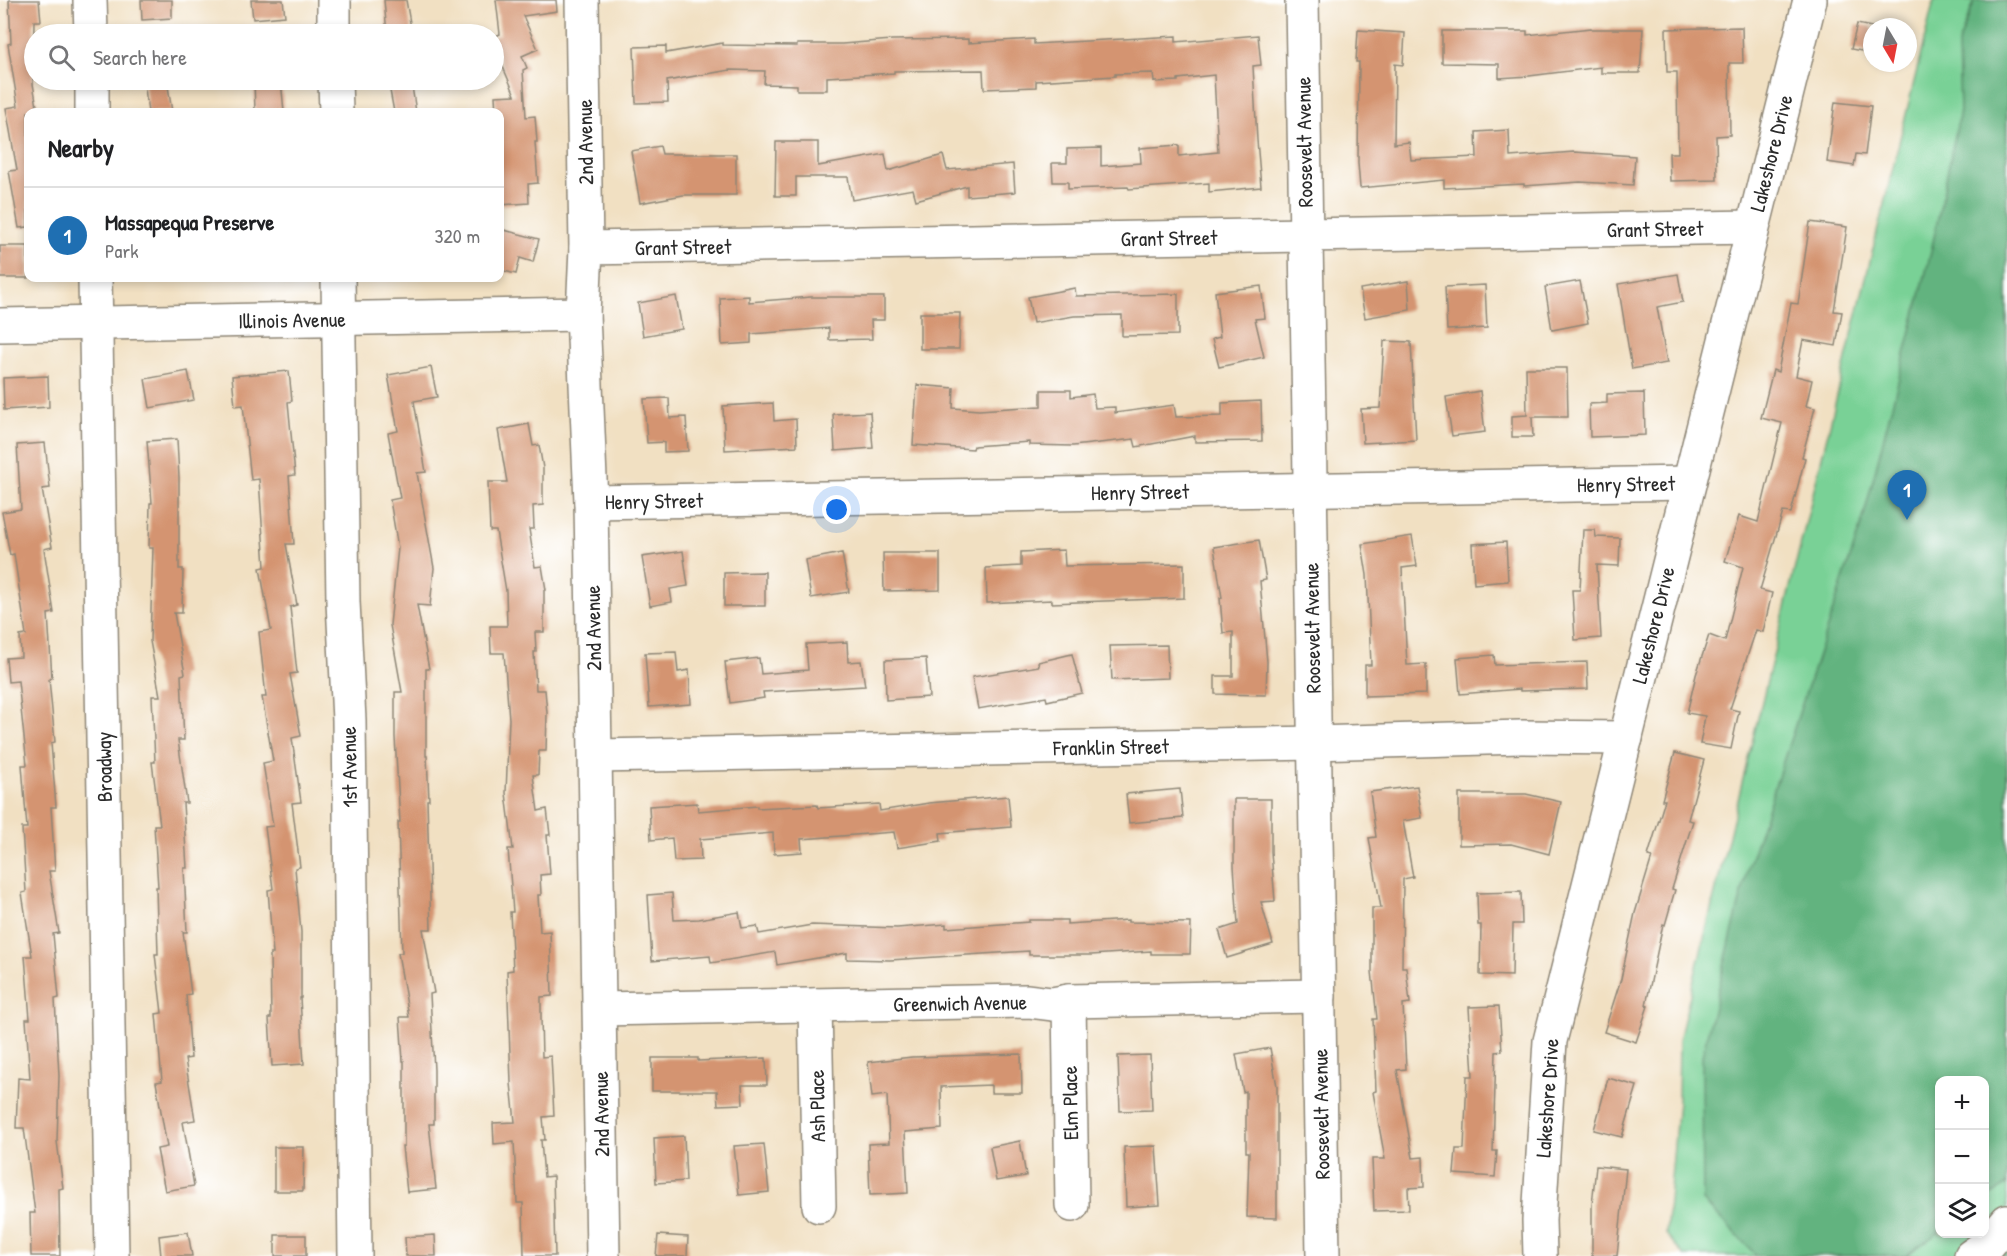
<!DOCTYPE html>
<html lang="en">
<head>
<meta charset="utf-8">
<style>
	:root { --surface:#fff; --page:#f6f6f6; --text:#202124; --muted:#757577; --line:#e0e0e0; --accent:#1f6fb2 }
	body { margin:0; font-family:"Patrick Hand",sans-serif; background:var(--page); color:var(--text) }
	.controls { position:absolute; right:18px; bottom:18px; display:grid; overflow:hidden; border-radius:12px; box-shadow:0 3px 9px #0003 }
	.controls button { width:54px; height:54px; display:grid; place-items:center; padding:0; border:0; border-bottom:2px solid var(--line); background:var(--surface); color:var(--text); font:30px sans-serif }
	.compass { position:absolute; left:1863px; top:18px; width:54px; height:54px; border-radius:50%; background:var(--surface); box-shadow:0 3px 9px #0003; rotate:170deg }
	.you { position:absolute; left:837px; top:510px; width:21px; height:21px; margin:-15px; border:4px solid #fff; border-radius:50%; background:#1a73e8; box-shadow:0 0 0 9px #1a73e833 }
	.badge { display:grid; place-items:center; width:39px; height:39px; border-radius:50%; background:var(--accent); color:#fff; font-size:20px; font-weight:700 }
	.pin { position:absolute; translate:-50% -50px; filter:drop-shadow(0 2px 3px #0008) }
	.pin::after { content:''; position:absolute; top:32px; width:21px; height:18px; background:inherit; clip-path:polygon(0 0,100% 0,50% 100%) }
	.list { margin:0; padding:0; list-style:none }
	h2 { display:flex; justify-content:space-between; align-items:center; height:78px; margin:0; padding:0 24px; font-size:26px }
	h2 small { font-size:20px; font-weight:400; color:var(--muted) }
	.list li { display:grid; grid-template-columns:39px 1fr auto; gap:18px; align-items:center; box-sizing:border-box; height:96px; padding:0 24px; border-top:2px solid var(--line) }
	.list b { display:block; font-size:22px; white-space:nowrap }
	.list p { margin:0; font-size:20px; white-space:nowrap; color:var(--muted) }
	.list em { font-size:20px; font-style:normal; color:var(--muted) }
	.icon { flex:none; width:33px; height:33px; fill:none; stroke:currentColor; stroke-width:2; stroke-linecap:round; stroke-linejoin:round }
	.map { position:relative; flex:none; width:2007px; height:1256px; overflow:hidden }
	.search { position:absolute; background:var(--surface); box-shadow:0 3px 9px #0003; left:24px; top:24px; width:480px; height:66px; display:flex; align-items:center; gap:15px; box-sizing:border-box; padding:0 21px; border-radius:33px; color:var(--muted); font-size:22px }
	.panel { position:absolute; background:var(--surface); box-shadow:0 3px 9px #0003; left:24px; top:108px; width:480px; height:174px; border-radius:12px }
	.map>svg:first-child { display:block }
</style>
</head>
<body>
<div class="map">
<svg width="2007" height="1256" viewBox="0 0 2007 1256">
	<rect width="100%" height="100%" fill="#fff"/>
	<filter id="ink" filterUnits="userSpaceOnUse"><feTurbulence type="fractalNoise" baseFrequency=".0167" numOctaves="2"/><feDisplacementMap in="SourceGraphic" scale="12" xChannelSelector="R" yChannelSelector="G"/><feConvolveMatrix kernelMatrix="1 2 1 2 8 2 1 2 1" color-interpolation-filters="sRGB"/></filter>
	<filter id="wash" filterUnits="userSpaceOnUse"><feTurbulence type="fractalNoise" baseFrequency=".008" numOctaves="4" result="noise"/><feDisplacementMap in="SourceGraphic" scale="24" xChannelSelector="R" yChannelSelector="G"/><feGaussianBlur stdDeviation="1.35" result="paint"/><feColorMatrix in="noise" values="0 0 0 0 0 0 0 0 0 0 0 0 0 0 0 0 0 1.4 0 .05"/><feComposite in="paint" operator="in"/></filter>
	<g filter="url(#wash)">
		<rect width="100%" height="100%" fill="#f1e0c2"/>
		<!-- green -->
		<path fill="#79d196" stroke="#527e60" stroke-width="1.5" fill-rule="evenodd" d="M1934 0H2007V1256H1684L1666 1234 1678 1101 1679 1040ZM1940 1080H1984V1234H1940Z"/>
		<!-- forest -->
		<path fill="#62b37f" stroke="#466f55" stroke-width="1.5" d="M1975 0H2007V1184L1985 1200 1984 1080H1940L1939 1232 1905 1256H1757L1703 1201 1702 1056 1748 868 1863 519 1931 252 1960 111 1958 44Z"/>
		<g id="blocks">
			<!-- building -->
			<g fill="#d49471">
				<path d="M9 0H39L41 21H34L33 84 38 112H28V227L19 228 9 171 17 170 6 108 18 106 8 44 11 43Z"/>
				<path d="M141 0H172V18L142 20Z"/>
				<path d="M251 0H283L285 16 253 19Z"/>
				<path d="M384 0H406L412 34H387Z"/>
				<path d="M496 0H556L557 11 523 16 538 49 522 56 527 68 523 70 526 117 535 116 537 142H535L538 183 528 184 529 203 500 205V112H496L495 96 515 95 494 46V37L500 34Z"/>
				<path d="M1857 24 1872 27V53L1851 49Z"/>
				<path d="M1742 27 1743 63H1729L1730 135 1716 136 1717 180 1670 181 1669 153H1678L1677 72H1667L1666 29Z"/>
				<path d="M1591 28 1592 29H1643L1640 73H1601V67L1529 76 1499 78V64L1442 63V31H1527V35Z"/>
				<path d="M1358 30 1405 33 1403 65 1395 64 1394 144 1409 142 1411 160 1477 157 1476 132 1509 130 1510 157 1574 152 1635 156 1633 185 1580 182 1524 186V184L1444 188V180L1360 188 1358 163 1359 62H1356Z"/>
				<path d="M1258 35 1261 65 1253 66 1257 140 1261 187 1209 192V183L1129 189 1128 187 1068 189V182H1053L1052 163H1067V149L1101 148V166L1141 163 1140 148 1179 145V156L1218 152 1214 75 1178 79V81L1154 82 1153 73 1115 74V76L1036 81V87L984 89 983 70 894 71V73L827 77V90H797V85L764 84 765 71 730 70 667 81 668 102 636 103 634 47 666 46V53L723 43V45L797 46V44H842L892 40 968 39V43L1034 39V44L1176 36V42Z"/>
				<path d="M144 80H167L172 112H148Z"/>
				<path d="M254 80H281L284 112H255Z"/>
				<path d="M388 80H411L416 112H394Z"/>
				<path d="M1835 102 1871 106 1865 155 1856 154 1854 166 1827 162Z"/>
				<path d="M776 142H818V166L885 154 888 171 943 155 947 170 1013 164 1015 192 967 196V186L916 200 913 189 852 200 848 177H796V196H775Z"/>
				<path d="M660 146 662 154H736V195H683L640 203 631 151Z"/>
				<path d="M1810 222 1847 227 1834 311 1842 312 1836 346 1803 340 1796 376 1812 380 1806 406 1815 408 1802 457 1805 458 1791 513 1783 512 1760 590 1772 593 1763 632 1756 630 1730 709 1739 711 1731 749 1700 744 1705 716 1687 713 1696 675 1709 635 1725 641 1743 567 1725 561 1739 516 1758 522 1782 423 1761 418 1773 370 1778 372 1791 303 1798 304Z"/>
				<path d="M500 229 539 239 533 262 520 258 516 274 500 270Z"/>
				<rect x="0" y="246" width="28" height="32"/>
				<path d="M1678 274 1683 302 1657 307 1667 363 1632 369 1618 284Z"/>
				<path d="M1408 281 1410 310 1365 318 1360 289Z"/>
				<path d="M1580 281 1588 323 1552 330 1545 287Z"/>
				<path d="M1485 285 1487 328 1447 330 1445 287Z"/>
				<path d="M1261 286 1265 318 1255 319 1264 357 1219 367 1212 339 1220 337 1215 292Z"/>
				<path d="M1075 288 1076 296 1178 294V335L1122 336V315L1074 316 1033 323 1028 297Z"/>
				<path d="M676 296 682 329 643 336 638 303Z"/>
				<path d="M749 296V302L811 297H884V320H871L872 339 829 340V328L751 334V343L722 345 720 298Z"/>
				<path d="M920 313H960L959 349H920Z"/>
				<path d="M1384 341 1411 342 1416 440 1363 443 1361 409 1380 408Z"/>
				<path d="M431 367 437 397 414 401 426 472 417 473 434 568 430 606 417 605 429 669H426V756H427L429 800H427L431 929H423L434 993 430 994 434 1070V1124H429L436 1189 407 1192 402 1146H404V1061H403L400 1017H409L398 953H402L398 822H400L395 737V692H402L390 625 398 548 390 500 400 498 388 433 398 431 388 375Z"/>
				<path d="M1526 368H1567L1568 417H1532L1533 437H1512V416L1527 415Z"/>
				<path d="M188 371 194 400 150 408 145 379Z"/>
				<path d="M289 371 292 401 288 402 295 475 289 476 294 544H286L297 605 290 607 297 673 290 674 301 736 292 738 301 802 292 803 300 867 295 868 301 932V998H300L304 1064 272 1066 269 1018H271L270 954H273L268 890 273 889 265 827 273 826 263 763 273 761 262 697H266L259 632 271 630 260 568 265 567 259 479 251 480 243 405 235 406 232 376Z"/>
				<path d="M48 376 49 407 4 410 3 378Z"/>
				<path d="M917 385 954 388 953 408 979 410 1041 406V390H1071V397L1093 394 1095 408 1115 407V413L1174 405 1176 417 1222 416V403L1261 401 1262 441 1195 442V436L1136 447 1134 439 1073 446 1029 445V442L974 446 973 449 913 445Z"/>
				<path d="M1480 391 1485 432 1452 436 1446 397Z"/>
				<path d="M1644 393 1645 435 1590 437 1589 404 1607 403V394Z"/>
				<path d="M669 398 670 418 686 417 688 451 664 452V442L647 443 644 399Z"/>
				<path d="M773 403 774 421 796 419 797 446 725 450 723 406Z"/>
				<path d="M870 412 873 448 835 451 833 414Z"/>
				<path d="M529 424 533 446 539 445 543 468V505L533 506 534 529H529L535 567 542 566 546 590H544V632H535L536 652H534L536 690H545L547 713 546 751H539L538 775H533L538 811 547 809 550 835H547L550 874 540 875 541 895H538L540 932 550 931 551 959 552 996 541 997V1018L542 1057 551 1056 554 1116 543 1117 545 1140H541L544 1177 553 1176 555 1256H524L523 1203H517L514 1142 494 1144 493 1123 515 1122 511 1083 507 971 513 970 510 912H513L508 849H513L506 793 509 719 504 653H491L490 626H507L506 591 496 531H490L488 482H507L498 430Z"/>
				<path d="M177 439 179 478V569H183L182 613H174L185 674 181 675 184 740H178L187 803H183L187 868H184L187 932H183L191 994 186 995 191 1058 185 1059 195 1120 183 1122 194 1186 165 1191 157 1149 167 1147 156 1082 162 1081 156 1014 162 1013 155 954H158L156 887H158L154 825H160L152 762H155L152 696H160L150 641 153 548H149L150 503H152L147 441Z"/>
				<path d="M45 443 50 488 42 489 52 547 44 549 54 613 48 614 52 678 49 679 55 742 51 743 56 807H51L55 871H49L59 933 53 934 59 998 55 999 59 1076 57 1141 63 1188 59 1189 60 1256H31L30 1213H35L24 1128H16L18 1078 30 1079 26 1019H30L25 956H32L22 893 26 892 22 828H27L22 765H27L18 681 8 682 6 658 21 657 20 636 26 635 14 554 10 555 2 512 21 509 17 445Z"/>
				<path d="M1583 530H1595L1596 537 1620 538 1619 566 1597 565 1601 638 1575 640 1572 590H1580Z"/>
				<path d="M1412 536 1417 566 1402 568 1407 665 1426 664V694L1365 696V665H1371L1367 575 1362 544Z"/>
				<path d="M1259 540 1266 580 1260 581 1267 662 1266 695 1215 694V676H1233V632L1223 633 1220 598H1222L1214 547Z"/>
				<path d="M1506 542 1508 581 1474 584 1472 544Z"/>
				<path d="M1064 550 1065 566 1184 564V598L1052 603V600L987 603 986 568 1021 566V552Z"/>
				<path d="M683 551 688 586 670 589 672 602 650 606 642 557Z"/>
				<path d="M842 553 849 592 811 598 805 560Z"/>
				<path d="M883 553H940V590L884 591Z"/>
				<path d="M765 572V606H724V573Z"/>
				<path d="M847 642 848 662 861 661 865 686 763 692 764 698 730 703 725 662 759 658 761 674 808 670 806 644Z"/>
				<path d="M1167 645 1168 678 1112 680 1110 646Z"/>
				<path d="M676 652 678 672 689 670 691 704 649 707 645 653Z"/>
				<path d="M1072 654 1082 693 1047 701 1046 697 978 709 972 677 1039 666 1038 662Z"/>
				<path d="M1494 655 1495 665 1587 662 1588 689 1520 691V689L1460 694 1457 658Z"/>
				<path d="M926 658 929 697 886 700 885 660Z"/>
				<path d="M1675 753 1704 760 1688 820 1693 821 1672 889 1675 890 1665 925 1663 924 1646 1005 1648 1006 1636 1042 1604 1032 1621 979 1635 913 1652 857 1648 856 1665 800H1662Z"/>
				<path d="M1417 786 1422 818 1403 821 1413 877 1403 879 1402 967H1406L1410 1003 1403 1004 1406 1069 1397 1070 1413 1158 1423 1157 1424 1187 1408 1188 1409 1210 1374 1211 1372 1159H1385L1373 1092 1376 1091 1373 1019H1377L1372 971V908H1381L1369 838 1376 837 1370 792Z"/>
				<path d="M1180 789 1183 818 1129 823 1126 794Z"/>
				<path d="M1459 794H1526L1561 802 1549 854 1511 844 1459 845Z"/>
				<path d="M1008 796 1011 827 940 833 941 841 897 848 894 832 801 839 802 852 774 854 773 833 700 839 701 860 674 861 672 838 651 840 649 806 697 803 698 811 757 806V808L817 805 818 808 879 804 880 811 929 803Z"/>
				<path d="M1234 799H1271V852L1275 901 1261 902 1273 944 1227 958 1219 930 1238 924 1234 866Z"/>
				<path d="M1521 892 1522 924H1513L1512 976 1480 975 1481 925H1478L1477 893Z"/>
				<path d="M672 893 674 920 699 919 739 912 742 928 757 926 759 934 812 925 897 928 946 924V928L1029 922V920H1067V924L1128 920V922L1191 923 1190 954H1151V951L1091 955H1029V951L890 960 847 959V953L777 965 775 952 711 963 710 956 652 961 648 895Z"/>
				<path d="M1499 1006 1502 1051 1496 1052 1493 1151H1497L1495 1177 1454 1174 1456 1149H1464L1467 1076H1473L1469 1007Z"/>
				<path d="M1270 1048 1277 1086V1218L1247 1217 1249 1152H1246V1091L1243 1092 1236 1054Z"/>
				<path d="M1021 1054 1022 1093H991V1085L941 1087 942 1129 905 1132 908 1193 870 1195 868 1144 889 1143 887 1095 872 1097 868 1062 912 1057Z"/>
				<path d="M1150 1055 1152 1110 1120 1111 1118 1056Z"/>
				<path d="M652 1058H698V1061L766 1058 767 1085H742L743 1104 718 1105 717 1091H652Z"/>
				<path d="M1608 1078 1637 1086 1622 1137 1594 1130Z"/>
				<path d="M684 1136 686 1181 656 1183 654 1138Z"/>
				<path d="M1020 1141 1026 1176 996 1181 990 1147Z"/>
				<path d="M764 1144 769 1192 739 1195 734 1146Z"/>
				<path d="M1156 1146 1160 1205 1126 1207 1124 1147Z"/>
				<path d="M274 1147H304L303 1191H274Z"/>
				<path d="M1596 1166 1626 1169 1617 1256H1592V1205Z"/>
				<path d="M188 1232 192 1256H161L159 1236Z"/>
				<rect x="275" y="1235" width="31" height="21"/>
				<path d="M435 1235 436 1256H406L405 1237Z"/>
				<path d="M658 1235 688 1237 687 1256H656Z"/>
			</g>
		</g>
	</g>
	<g filter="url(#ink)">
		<use href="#blocks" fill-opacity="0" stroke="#8e8676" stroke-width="1.5"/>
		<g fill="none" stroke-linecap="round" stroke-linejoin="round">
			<!-- minor casing -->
			<g stroke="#8e8676" stroke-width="36">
				<g id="minor">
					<path d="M90 0 91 34"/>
					<path d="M334 0V34"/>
					<path d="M582 0 586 248 583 314 591 502 603 1256"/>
					<path d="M1302 0 1323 1256"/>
					<path d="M92 80V112"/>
					<path d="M335 80 336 112"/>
					<path d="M586 248 1752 227"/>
					<path d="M95 278 112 1256"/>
					<path d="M338 278 343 602 349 720 355 1256"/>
					<path d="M0 325 583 314"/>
					<path d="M591 502 1688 483"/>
					<path d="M596 756 1314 743 1521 737 1626 738"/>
					<path d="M1069 1001 1072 1205"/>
					<path d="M815 1005 819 1206"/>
					<path d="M600 1009 1028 1001 1052 1004 1069 1001 1319 996"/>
					<path d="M1540 1256 1539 1220 1550 1041 1810 0"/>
					<path d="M1971 1256 1987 1245 2007 1221"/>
				</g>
			</g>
			<!-- minor -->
			<use href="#minor" stroke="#fff" stroke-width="33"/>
		</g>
	</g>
	<g text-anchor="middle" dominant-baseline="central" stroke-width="4.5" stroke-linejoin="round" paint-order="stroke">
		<!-- street labels -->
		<g font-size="21" fill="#2b2b2b" stroke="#fff">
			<text transform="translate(585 142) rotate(-91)">2nd Avenue</text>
			<text transform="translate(1304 142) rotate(-91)">Roosevelt Avenue</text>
			<text transform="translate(1771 153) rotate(-76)">Lakeshore Drive</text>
			<text transform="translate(1655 229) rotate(-1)">Grant Street</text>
			<text transform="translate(1169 238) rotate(-1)">Grant Street</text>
			<text transform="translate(683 247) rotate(-1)">Grant Street</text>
			<text transform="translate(292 320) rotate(-1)">Illinois Avenue</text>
			<text transform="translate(1626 484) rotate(-1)">Henry Street</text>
			<text transform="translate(1140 492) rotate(-1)">Henry Street</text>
			<text transform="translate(654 501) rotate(-1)">Henry Street</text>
			<text transform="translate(1653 625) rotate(-76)">Lakeshore Drive</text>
			<text transform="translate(593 628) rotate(-91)">2nd Avenue</text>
			<text transform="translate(1312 628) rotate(-91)">Roosevelt Avenue</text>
			<text transform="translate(1111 747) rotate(-1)">Franklin Street</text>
			<text transform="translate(104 767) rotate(-91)">Broadway</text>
			<text transform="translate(349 767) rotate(-91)">1st Avenue</text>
			<text transform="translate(960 1003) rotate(-1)">Greenwich Avenue</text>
			<text transform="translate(1547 1098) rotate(-86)">Lakeshore Drive</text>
			<text transform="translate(1070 1103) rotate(-91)">Elm Place</text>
			<text transform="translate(817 1106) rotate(-91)">Ash Place</text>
			<text transform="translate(601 1114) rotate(-91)">2nd Avenue</text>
			<text transform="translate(1321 1114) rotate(-91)">Roosevelt Avenue</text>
		</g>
	</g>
</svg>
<div class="controls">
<button>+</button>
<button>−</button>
<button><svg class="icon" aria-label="layers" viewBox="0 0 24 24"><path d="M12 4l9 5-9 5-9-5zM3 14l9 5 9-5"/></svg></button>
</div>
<svg class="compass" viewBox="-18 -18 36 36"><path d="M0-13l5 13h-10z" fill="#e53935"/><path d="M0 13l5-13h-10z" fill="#757577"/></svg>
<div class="you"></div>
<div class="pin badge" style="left:1907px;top:520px">1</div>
<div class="search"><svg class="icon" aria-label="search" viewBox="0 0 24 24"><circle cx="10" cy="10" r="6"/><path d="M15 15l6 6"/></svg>Search here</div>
<section class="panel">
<h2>Nearby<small></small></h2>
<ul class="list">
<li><span class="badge">1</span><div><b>Massapequa Preserve</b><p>Park</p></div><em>320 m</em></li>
</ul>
</section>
</div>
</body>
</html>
